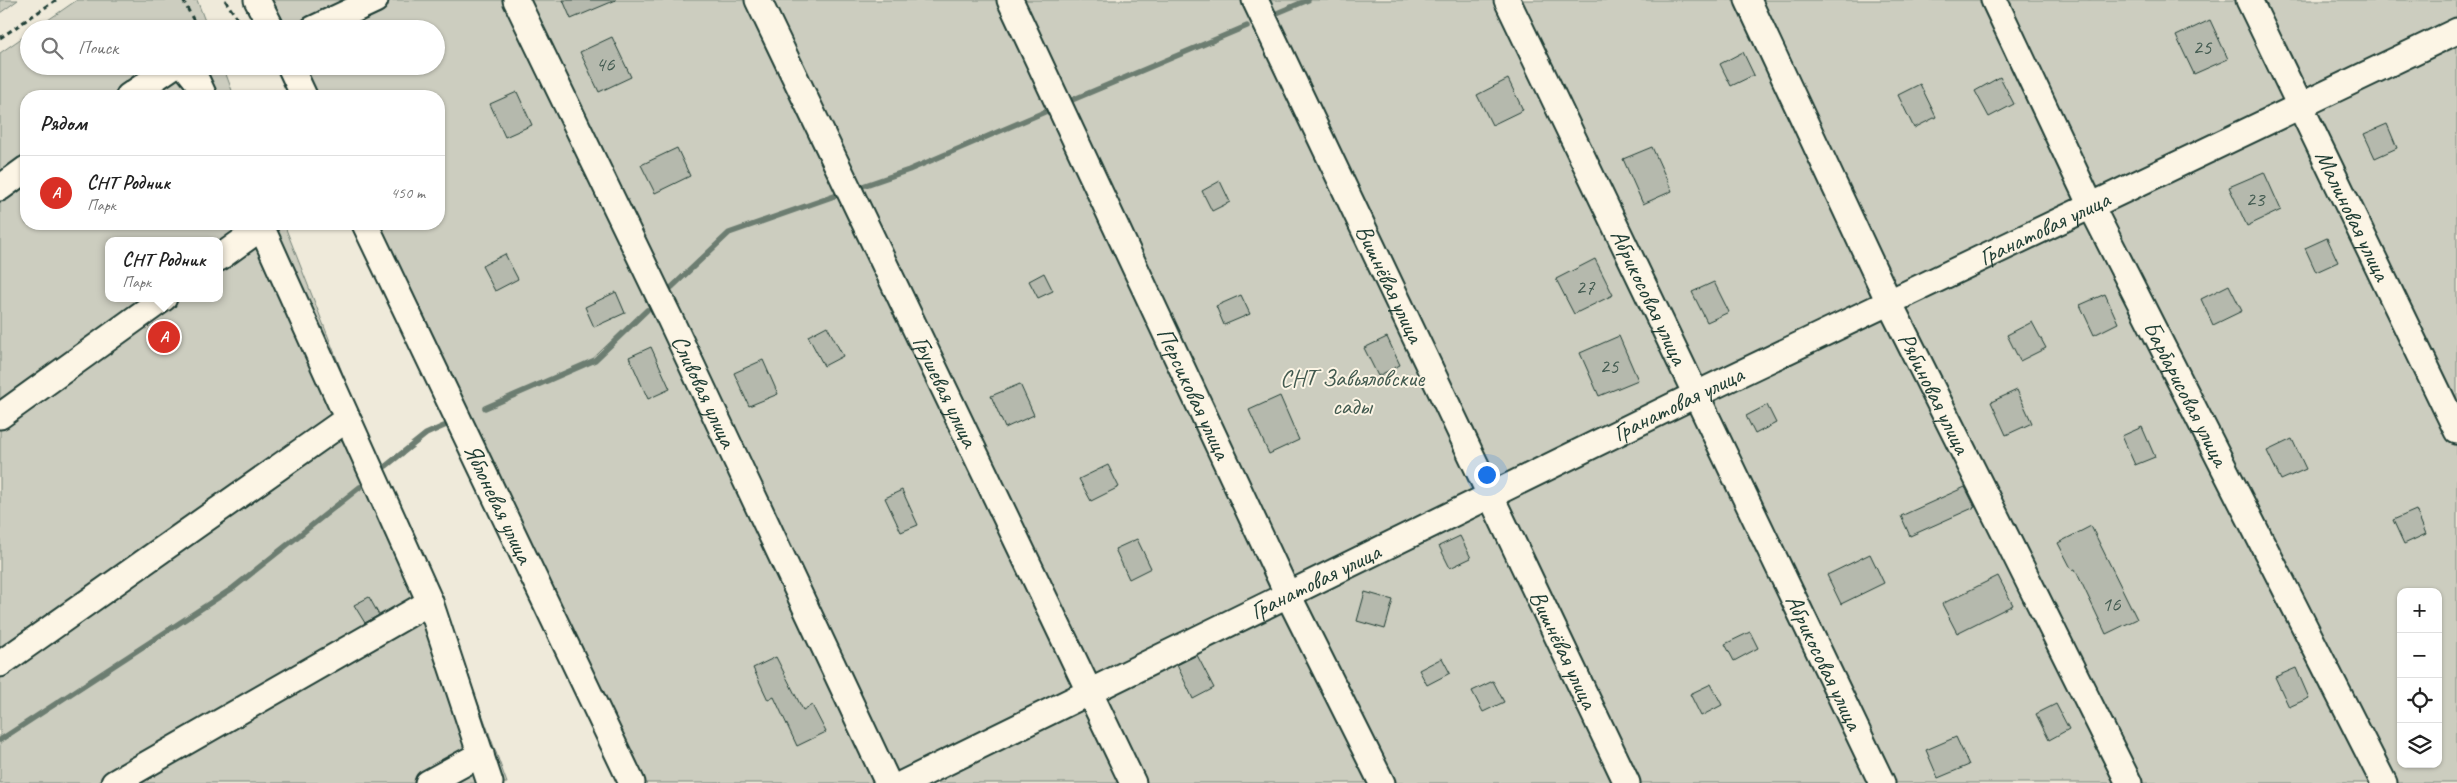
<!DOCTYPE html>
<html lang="ru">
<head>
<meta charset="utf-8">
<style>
	:root { --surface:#fff; --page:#f2f2f2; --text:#222; --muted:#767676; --line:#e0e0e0; --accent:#d93025 }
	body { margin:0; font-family:Caveat,sans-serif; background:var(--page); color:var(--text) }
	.controls { position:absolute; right:15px; bottom:15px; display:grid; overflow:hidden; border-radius:10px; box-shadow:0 1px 4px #0004 }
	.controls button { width:45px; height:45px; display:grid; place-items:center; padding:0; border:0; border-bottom:1px solid var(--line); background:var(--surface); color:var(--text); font:25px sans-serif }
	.you { position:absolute; left:1486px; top:474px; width:18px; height:18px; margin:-12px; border:4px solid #fff; border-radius:50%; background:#1a73e8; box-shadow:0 0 0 8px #1a73e833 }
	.badge { display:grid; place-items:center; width:32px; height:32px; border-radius:50%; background:var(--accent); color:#fff; font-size:16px; font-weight:700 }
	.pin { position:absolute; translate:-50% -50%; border:2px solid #fff; box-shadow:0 1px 5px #0006 }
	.popup { position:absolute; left:105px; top:237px; width:118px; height:65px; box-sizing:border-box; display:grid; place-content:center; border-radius:10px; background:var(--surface); filter:drop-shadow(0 1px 4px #0005); font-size:16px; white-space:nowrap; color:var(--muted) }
	.popup b { font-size:19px; color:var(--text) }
	.popup::after { content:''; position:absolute; left:50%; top:100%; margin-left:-10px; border:10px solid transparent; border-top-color:var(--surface) }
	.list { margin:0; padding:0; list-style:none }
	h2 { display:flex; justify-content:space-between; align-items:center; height:65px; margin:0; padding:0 20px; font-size:21px }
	h2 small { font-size:16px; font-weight:400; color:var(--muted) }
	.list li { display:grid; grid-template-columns:32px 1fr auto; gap:15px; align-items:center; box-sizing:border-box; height:75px; padding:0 20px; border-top:1px solid var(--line) }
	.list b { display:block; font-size:19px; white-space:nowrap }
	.list p { margin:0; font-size:16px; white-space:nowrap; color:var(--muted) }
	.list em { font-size:16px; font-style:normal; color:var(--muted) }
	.icon { flex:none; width:28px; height:28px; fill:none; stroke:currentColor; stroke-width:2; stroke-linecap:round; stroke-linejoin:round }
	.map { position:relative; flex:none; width:2457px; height:783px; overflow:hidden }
	.search { position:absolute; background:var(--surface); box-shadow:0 1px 4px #0004; left:20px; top:20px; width:425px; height:55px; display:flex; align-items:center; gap:12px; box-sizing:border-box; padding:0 18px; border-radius:28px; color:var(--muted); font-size:19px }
	.panel { position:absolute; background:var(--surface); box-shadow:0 1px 4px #0004; left:20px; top:90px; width:425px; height:140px; border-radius:20px }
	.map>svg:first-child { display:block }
</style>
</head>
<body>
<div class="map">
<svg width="2457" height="783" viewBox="0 0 2457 783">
	<rect width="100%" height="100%" fill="#efeada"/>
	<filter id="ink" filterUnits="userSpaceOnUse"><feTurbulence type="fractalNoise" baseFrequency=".02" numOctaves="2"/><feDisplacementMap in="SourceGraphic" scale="10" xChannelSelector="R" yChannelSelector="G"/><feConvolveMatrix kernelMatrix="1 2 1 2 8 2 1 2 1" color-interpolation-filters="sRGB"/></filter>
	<g filter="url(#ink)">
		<!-- green -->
		<g fill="#cccdbf" stroke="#76857a" fill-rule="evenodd">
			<path d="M0 0H18L0 13Z"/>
			<path d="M77 0H197L208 29H35Z"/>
			<path d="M247 0H2457V783H619L353 224H439V96H292L278 66H436V29H260ZM2401 592H2438V764H2401Z"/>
			<path d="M29 33V66H223L234 96H26V224H284L373 451 442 603 507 783H0V53ZM109 241H219V298H109Z"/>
		</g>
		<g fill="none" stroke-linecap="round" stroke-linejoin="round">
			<!-- stream -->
			<g stroke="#6c7d71" stroke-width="5.5">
				<path d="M1277 13 1308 0"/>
				<path d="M1065 103 1247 26"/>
				<path d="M854 189 909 170 1054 108"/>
				<path d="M672 287 729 233 843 193"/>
				<path d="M485 408 595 360 647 310"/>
				<path d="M386 466 426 434 444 426"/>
				<path d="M0 740 233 588 360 487"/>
			</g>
		</g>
		<!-- building -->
		<g fill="#b5b9ad" stroke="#1f3d34">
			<path d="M563 0H616L571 19Z"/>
			<path d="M2210 20 2228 59 2194 74 2176 36Z"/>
			<path d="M612 37 631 77 599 92 580 52Z"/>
			<path d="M1743 52 1754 75 1731 86 1720 64Z"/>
			<path d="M2000 77 2014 104 1989 117 1975 91Z"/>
			<path d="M1508 79 1523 110 1492 125 1477 95Z"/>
			<path d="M1920 84 1936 117 1914 128 1898 95Z"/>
			<path d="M517 92 532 125 505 137 490 104Z"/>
			<path d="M2387 124 2397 148 2375 158 2364 134Z"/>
			<path d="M1652 147 1672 191 1643 204 1623 159Z"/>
			<path d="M677 148 690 176 655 193 641 165Z"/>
			<path d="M2264 172 2281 210 2247 226 2229 187Z"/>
			<path d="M1220 181 1230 202 1212 211 1202 191Z"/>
			<path d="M2327 238 2338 262 2316 272 2305 248Z"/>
			<path d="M505 254 518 279 495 291 482 266Z"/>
			<path d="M1595 259 1613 295 1574 314 1556 279Z"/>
			<path d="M1044 273 1053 291 1038 298 1029 281Z"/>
			<path d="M1714 282 1729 312 1707 322 1692 292Z"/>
			<path d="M2229 285 2242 311 2213 325 2201 299Z"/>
			<path d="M616 292 625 313 594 327 585 307Z"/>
			<path d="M2105 294 2118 323 2094 335 2080 305Z"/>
			<path d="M1241 295 1250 314 1224 325 1216 306Z"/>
			<path d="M2032 322 2046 348 2020 361 2007 335Z"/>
			<path d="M827 326 843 356 824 366 808 336Z"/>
			<path d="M1619 336 1638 380 1599 396 1580 353Z"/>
			<path d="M1387 337 1400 365 1378 376 1364 348Z"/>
			<path d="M651 347 670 389 648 399 629 357Z"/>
			<path d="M763 360 778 394 749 406 734 373Z"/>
			<path d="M1020 384 1034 415 1005 428 991 396Z"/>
			<path d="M2017 390 2032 423 2006 435 1991 402Z"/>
			<path d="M1280 396 1299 440 1269 454 1249 410Z"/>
			<path d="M1767 405 1776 423 1755 434 1746 416Z"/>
			<path d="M2142 427 2155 457 2135 465 2122 436Z"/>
			<path d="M2292 439 2306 469 2281 480 2267 451Z"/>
			<path d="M1108 465 1119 487 1091 501 1079 479Z"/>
			<path d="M1965 487 1975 507 1910 536 1901 516Z"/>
			<path d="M902 490 918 525 901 532 885 498Z"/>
			<path d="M2416 510 2426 534 2404 544 2393 520Z"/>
			<path d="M2091 526 2137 619 2106 634 2075 569 2072 570 2058 543Z"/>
			<path d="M1460 536 1471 558 1450 568 1439 546Z"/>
			<path d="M1137 539 1151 568 1129 579 1115 549Z"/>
			<path d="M1870 554 1884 583 1841 604 1827 575Z"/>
			<path d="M1998 576 2013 605 1957 633 1942 604Z"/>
			<path d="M1365 592 1393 600 1385 629 1357 621Z"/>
			<path d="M369 597 379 615 365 623 354 605Z"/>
			<path d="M1750 632 1758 648 1734 661 1725 644Z"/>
			<path d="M1197 655 1214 688 1193 699 1177 665Z"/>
			<path d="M776 657 803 710 812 705 826 732 797 746 774 697 768 700 753 668Z"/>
			<path d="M1442 658 1450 673 1427 685 1419 670Z"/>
			<path d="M2296 668 2309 698 2289 707 2275 677Z"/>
			<path d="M1493 681 1504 702 1483 712 1472 691Z"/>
			<path d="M1711 684 1722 705 1701 716 1690 694Z"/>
			<path d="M2056 704 2069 729 2049 740 2036 714Z"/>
			<path d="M1956 737 1969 765 1938 778 1926 750Z"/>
		</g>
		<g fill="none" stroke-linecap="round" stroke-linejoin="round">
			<!-- minor casing -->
			<g stroke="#1f3d34" stroke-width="29">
				<g id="minor">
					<path d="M257 0 272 29"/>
					<path id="s1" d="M516 0 671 321 888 783"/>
					<path id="s2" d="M758 0 1133 783"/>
					<path id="s3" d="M1010 0 1288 595 1382 783"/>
					<path id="s4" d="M1255 0 1627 783"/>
					<path id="s5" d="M1507 0 1882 783"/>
					<path id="s6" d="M1748 0 1889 302 2129 783"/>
					<path id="s7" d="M1994 0 2091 206 2384 783"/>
					<path id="s8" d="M2249 0 2457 431"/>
					<path d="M313 29 375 0"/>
					<path d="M185 66 197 81 204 96"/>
					<path d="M290 66 304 96"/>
					<path d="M129 96 173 66"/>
					<path d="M0 188 26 169"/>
					<path d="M260 224 430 602"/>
					<path id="s9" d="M365 224 632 783"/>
					<path d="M219 258 262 227"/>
					<path d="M0 416 164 298"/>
					<path d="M0 664 347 419"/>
					<path d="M114 783 430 602 490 783"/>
					<path d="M428 783 481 754"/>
					<path id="s10" d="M904 783 1695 395 2457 31"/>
				</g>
			</g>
			<!-- path -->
			<g stroke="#1f3d34" stroke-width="3" stroke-dasharray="5 4" stroke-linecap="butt">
				<path d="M183 0 198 29"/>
				<path d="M225 0 244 29"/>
				<path d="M0 38 56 0"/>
			</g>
			<!-- minor -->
			<use href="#minor" stroke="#fcf5e5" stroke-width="25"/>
		</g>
	</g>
	<g text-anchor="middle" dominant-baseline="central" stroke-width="4" stroke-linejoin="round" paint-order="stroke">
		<!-- number labels -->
		<g font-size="21" fill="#445c52">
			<text x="2202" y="47">25</text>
			<text x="605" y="64">46</text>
			<text x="2255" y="199">23</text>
			<text x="1585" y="287">27</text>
			<text x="1609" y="366">25</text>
			<text x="2111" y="604">16</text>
		</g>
		<!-- street labels -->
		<g font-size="24" fill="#1f3d34" stroke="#fcf5e5">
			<text stroke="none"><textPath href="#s8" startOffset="239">Малиновая улица</textPath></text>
			<text stroke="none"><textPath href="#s10" startOffset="1268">Гранатовая улица</textPath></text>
			<text stroke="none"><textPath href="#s4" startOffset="314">Вишнёвая улица</textPath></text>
			<text stroke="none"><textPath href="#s5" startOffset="329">Абрикосовая улица</textPath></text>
			<text stroke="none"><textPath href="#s1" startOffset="434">Сливовая улица</textPath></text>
			<text stroke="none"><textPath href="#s2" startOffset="434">Грушевая улица</textPath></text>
			<text stroke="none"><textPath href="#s3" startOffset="434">Персиковая улица</textPath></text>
			<text stroke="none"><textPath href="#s6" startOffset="435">Рябиновая улица</textPath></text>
			<text stroke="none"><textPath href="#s7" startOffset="438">Барбарисовая улица</textPath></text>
			<text stroke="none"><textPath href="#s10" startOffset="862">Гранатовая улица</textPath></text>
			<text stroke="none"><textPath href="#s9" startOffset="310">Яблоневая улица</textPath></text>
			<text stroke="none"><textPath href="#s10" startOffset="458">Гранатовая улица</textPath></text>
			<text stroke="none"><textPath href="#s4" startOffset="719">Вишнёвая улица</textPath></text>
			<text stroke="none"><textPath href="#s5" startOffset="734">Абрикосовая улица</textPath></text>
		</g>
		<!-- park labels -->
		<g font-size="24" fill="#425a50" stroke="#fcf5e5">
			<text x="1352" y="378">СНТ Завьяловские<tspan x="1352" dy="28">сады</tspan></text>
		</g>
	</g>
</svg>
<div class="controls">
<button>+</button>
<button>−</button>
<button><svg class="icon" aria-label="locate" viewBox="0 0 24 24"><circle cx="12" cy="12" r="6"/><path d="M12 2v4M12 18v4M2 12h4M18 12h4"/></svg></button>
<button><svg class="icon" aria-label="layers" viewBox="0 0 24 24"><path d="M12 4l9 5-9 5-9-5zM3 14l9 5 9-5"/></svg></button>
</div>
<div class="you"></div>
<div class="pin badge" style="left:164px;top:337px">A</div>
<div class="popup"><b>СНТ Родник</b>Парк</div>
<div class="search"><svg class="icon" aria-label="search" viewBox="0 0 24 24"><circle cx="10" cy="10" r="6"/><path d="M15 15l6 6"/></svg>Поиск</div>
<section class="panel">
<h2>Рядом<small></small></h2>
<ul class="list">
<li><span class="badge">A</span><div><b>СНТ Родник</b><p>Парк</p></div><em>450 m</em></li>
</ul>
</section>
</div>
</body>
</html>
